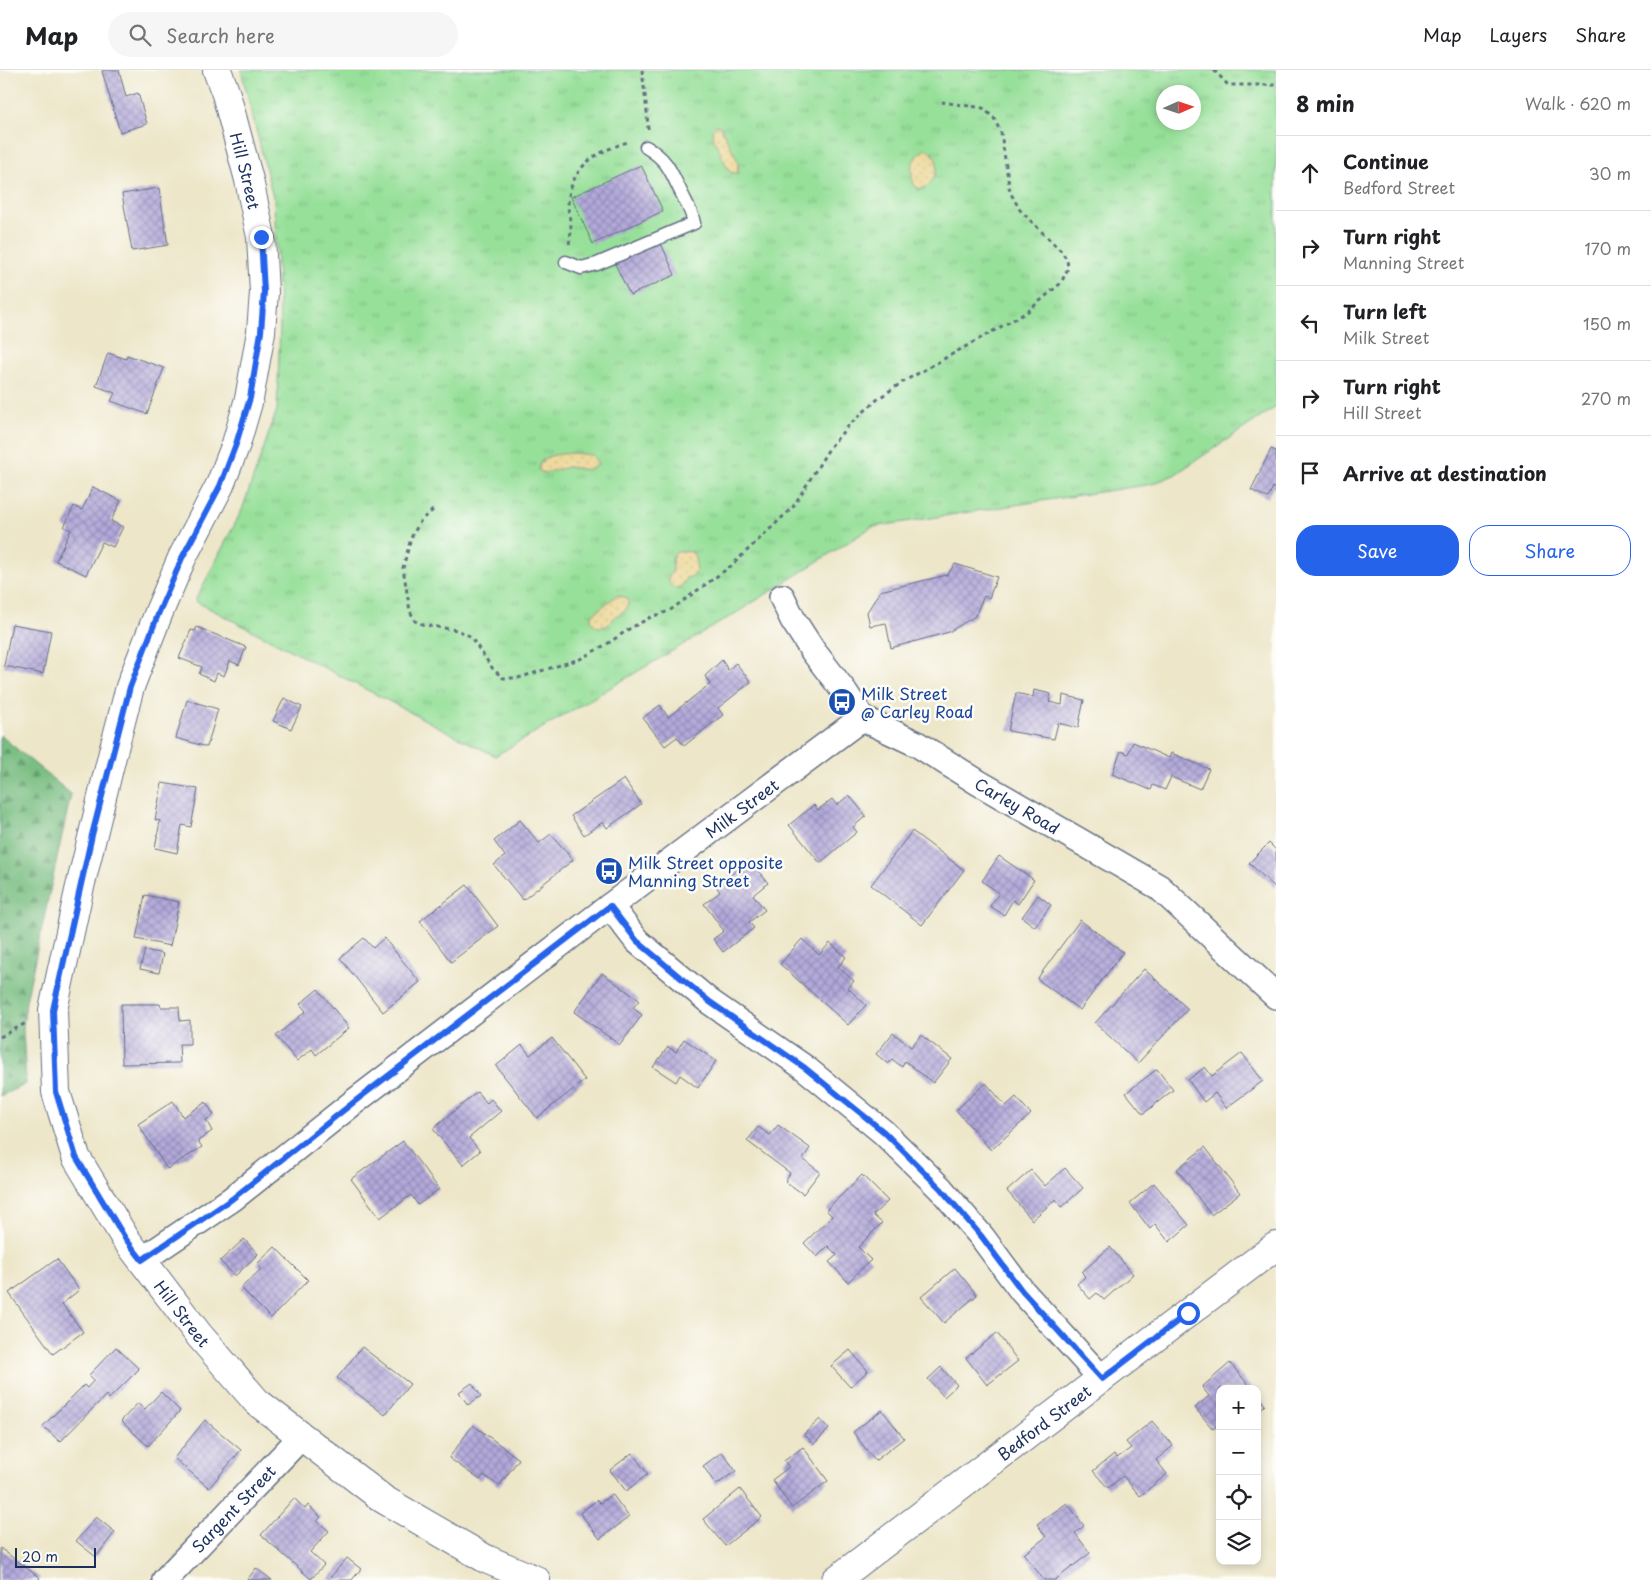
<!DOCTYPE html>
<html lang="en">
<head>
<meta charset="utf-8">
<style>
	:root { --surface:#fff; --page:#f6f6f6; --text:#202124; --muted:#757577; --line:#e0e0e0; --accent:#2563eb }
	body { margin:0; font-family:"Playpen Sans",sans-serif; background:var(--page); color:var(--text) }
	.controls { position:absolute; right:15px; bottom:15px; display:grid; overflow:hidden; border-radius:10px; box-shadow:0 2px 8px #0003 }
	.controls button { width:45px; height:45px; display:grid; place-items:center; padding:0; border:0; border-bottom:1px solid var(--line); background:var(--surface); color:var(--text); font:25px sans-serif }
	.compass { position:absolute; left:1156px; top:15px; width:45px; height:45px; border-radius:50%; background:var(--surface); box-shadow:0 2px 8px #0003; rotate:87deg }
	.scale { position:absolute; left:15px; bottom:12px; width:81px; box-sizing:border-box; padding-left:5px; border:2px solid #1b2f5e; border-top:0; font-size:14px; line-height:18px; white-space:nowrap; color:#1b2f5e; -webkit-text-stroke:4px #fdfcf7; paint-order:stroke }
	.stop { position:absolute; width:15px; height:15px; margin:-11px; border:4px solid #2563eb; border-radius:50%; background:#fff }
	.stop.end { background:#2563eb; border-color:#fff; box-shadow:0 1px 5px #0008 }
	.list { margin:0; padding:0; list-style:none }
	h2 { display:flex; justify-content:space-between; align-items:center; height:65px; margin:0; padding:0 20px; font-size:21px }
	h2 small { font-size:16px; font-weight:400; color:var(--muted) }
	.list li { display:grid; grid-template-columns:32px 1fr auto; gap:15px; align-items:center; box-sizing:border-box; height:75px; padding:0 20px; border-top:1px solid var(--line) }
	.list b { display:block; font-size:19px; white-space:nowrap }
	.list p { margin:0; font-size:16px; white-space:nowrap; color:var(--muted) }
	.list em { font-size:16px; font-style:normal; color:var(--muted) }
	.actions { display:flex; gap:10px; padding:15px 20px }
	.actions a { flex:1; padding:11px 0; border:1px solid var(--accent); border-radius:20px; text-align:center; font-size:18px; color:var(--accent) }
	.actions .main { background:var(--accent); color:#fff }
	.icon { flex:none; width:28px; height:28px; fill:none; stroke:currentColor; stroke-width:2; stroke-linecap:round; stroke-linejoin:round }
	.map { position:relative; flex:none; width:1276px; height:1510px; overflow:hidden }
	header { display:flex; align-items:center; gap:30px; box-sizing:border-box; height:70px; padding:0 25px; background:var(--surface); border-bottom:1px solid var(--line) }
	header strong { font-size:24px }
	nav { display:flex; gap:28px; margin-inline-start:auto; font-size:18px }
	.search { width:350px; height:45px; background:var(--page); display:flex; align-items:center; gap:12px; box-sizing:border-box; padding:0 18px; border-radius:28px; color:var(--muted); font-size:19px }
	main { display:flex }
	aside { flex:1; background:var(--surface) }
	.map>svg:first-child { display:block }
</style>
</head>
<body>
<header>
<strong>Map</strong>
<div class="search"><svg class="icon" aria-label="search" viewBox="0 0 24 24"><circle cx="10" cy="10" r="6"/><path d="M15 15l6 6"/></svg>Search here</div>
<nav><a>Map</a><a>Layers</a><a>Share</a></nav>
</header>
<main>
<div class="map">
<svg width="1276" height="1510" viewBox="0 0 1276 1510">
	<defs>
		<pattern id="grass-tufts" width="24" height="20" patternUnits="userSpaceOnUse" patternTransform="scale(1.25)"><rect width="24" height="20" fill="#97e09a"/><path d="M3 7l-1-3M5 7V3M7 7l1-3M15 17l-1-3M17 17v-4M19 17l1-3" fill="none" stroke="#82c087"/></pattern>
		<pattern id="forest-firs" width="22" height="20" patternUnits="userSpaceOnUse" patternTransform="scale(1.25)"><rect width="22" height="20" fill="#79be82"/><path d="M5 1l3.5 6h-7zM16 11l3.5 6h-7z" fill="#629b6e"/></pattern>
		<pattern id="sand-dots" width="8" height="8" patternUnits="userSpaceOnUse" patternTransform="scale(1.25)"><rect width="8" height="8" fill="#eeda9e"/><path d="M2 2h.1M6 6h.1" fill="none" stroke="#ccbb8a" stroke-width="1.8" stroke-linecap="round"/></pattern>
		<pattern id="building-cross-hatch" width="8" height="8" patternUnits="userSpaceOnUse" patternTransform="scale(1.25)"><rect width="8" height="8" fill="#b3a9da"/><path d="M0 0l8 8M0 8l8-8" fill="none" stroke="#918ab4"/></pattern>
	</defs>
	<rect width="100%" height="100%" fill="#fdfcf7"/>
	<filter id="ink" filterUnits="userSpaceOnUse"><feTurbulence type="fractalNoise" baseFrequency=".02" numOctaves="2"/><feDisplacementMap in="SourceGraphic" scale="10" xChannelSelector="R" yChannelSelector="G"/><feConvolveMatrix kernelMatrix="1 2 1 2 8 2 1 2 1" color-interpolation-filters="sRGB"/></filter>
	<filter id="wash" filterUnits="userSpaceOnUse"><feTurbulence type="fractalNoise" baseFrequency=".0096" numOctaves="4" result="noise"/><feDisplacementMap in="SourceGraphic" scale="20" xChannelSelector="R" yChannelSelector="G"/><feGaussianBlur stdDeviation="1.12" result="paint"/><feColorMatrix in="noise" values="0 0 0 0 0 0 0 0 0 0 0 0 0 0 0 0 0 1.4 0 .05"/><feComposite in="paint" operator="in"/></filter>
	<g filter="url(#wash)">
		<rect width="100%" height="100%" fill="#ede6c9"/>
		<!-- grass -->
		<path fill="url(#grass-tufts)" stroke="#59887c" fill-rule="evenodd" d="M241 0H1276V337L1174 405 1152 414 872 457 733 545 495 686 195 531 242 440 277 340 280 256 274 131ZM1164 22H1194V52H1164Z"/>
		<!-- forest -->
		<path fill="url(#forest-firs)" stroke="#4a7670" d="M0 665 71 724 26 931 23 959 26 1014 0 1026Z"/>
		<!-- sand -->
		<g fill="url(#sand-dots)" stroke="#84847e">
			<path d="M716 55 720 56 738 91V103H731L728 99 713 67 712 60Z"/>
			<path d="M925 79C945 85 937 117 919 119L914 115C909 99 911 88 925 79Z"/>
			<path d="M572 383 592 385 597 392 598 395 588 400 568 397 544 403 539 401C538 383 559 385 572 383Z"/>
			<path d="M681 481 692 482 695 487 697 501 691 507 686 508 683 514 678 518 672 517 669 513V506L673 500 672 489 675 483Z"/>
			<path d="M617 525 627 528 628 533 626 540 614 547 607 556 598 557 593 554 591 550 592 545Z"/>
		</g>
		<g id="blocks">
			<!-- building -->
			<g fill="url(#building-cross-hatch)">
				<path d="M105 0H119L126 27 138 23 147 54 120 62 102 1Z"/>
				<path d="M641 95 663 141 593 174 571 127Z"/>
				<path d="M159 118 168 175 132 181 122 124Z"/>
				<path d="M660 171 675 205 630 225 614 192Z"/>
				<path d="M108 283 126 289 127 285 164 298 147 344 111 331 115 323 96 316Z"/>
				<path d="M1271 379 1276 381V419L1273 417 1268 428 1251 420Z"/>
				<path d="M93 417 121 431 111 451 123 457 113 477 102 472 86 505 56 491 71 460 64 457 74 436 82 440Z"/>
				<path d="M955 494 997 507 989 528 984 526 975 546 949 562 891 578 886 553 870 556 867 542 880 521 947 505Z"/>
				<path d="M12 554 51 561 43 604 4 596Z"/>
				<path d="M197 557 246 577 239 595 230 591 224 606 217 603 214 611 199 604 202 597 179 588 191 560 195 561Z"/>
				<path d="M722 590 728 600 736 593 751 612 718 638 723 645 684 676 677 667 665 676 643 648 660 635 668 647 710 614 705 606Z"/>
				<path d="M1034 620 1051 624 1049 632 1062 635 1063 625 1084 630 1078 658 1058 653 1054 669 1008 661 1016 623 1033 627Z"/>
				<path d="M284 628 302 637 291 659 273 651Z"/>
				<path d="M187 630 218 639 207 677 176 668Z"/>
				<path d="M1133 672 1169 688 1171 683 1209 699 1200 719 1171 707 1165 720 1153 715 1151 720 1112 704 1121 681 1128 684Z"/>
				<path d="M624 709 641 734 607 758 603 752 584 765 571 746Z"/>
				<path d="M162 713 198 719 191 757 182 755 177 783 155 778 160 751 155 750Z"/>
				<path d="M849 725 866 746 853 757 857 762 820 793 789 755 814 735 818 740 832 729 837 735Z"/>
				<path d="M520 750 539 773 551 764 573 790 523 830 494 795 505 786 494 771Z"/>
				<path d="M912 761 964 800 922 855 871 815Z"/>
				<path d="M1269 773 1276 780V818L1249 793Z"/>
				<path d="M999 786 1034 810 1018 834 1013 830 1004 845 990 836 999 823 982 811Z"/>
				<path d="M750 790 768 813 753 825 765 840 749 852 754 858 723 882 713 869 724 861 704 834 720 822 716 816Z"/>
				<path d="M467 815 498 856 451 892 420 851Z"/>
				<path d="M145 825 179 832 170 876 136 869Z"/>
				<path d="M1038 825 1051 835 1035 857 1022 847Z"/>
				<path d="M1080 850 1123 882 1080 940 1037 909Z"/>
				<path d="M364 868 373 878 384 868 420 912 383 942 340 888Z"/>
				<path d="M802 869 819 885 830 873 846 887 838 897 854 911 848 918 866 935 848 955 780 894Z"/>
				<path d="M145 880 163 884 159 903 140 899Z"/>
				<path d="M1144 899 1188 939 1138 993 1095 953Z"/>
				<path d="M602 903 639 930 633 938 642 945 620 975 574 942Z"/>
				<path d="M318 919 349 958 316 985 312 979 297 991 276 966 306 941 300 934Z"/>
				<path d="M121 934H160L161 937H179L180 951 190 950V974H179L180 993 122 994Z"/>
				<path d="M893 963 911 977 921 965 952 989 933 1013 905 991 902 997 892 989 888 994 876 984Z"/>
				<path d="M552 968 585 1010 537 1048 496 996 522 975 530 985Z"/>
				<path d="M684 969 716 991 698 1018 680 1005 676 1012 653 997 668 977 676 982Z"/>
				<path d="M1242 983 1263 1011 1226 1038 1215 1023 1204 1032 1188 1010 1205 997 1212 1006Z"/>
				<path d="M1157 999 1173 1020 1143 1044 1126 1023Z"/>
				<path d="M986 1013 1006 1036 1016 1027 1031 1044 991 1080 956 1040Z"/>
				<path d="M477 1022 487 1033 491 1029 501 1041 469 1068 480 1081 463 1095 433 1059Z"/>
				<path d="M173 1031 183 1047 206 1032 214 1045 206 1050 212 1061 198 1071 202 1077 167 1099 138 1054Z"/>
				<path d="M778 1055 810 1078 803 1089 820 1102 803 1124 785 1111 790 1103 747 1071 758 1057 770 1065Z"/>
				<path d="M403 1071 439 1119 418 1135 411 1125 380 1148 351 1109Z"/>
				<path d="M1205 1077 1240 1123 1211 1145 1177 1099Z"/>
				<path d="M1065 1098 1083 1118 1062 1137 1056 1129 1032 1150 1007 1121 1031 1100 1045 1116Z"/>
				<path d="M862 1105 888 1131 873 1145 882 1153 858 1177 871 1190 848 1212 829 1192 837 1185 828 1176 817 1187 804 1173 832 1146 826 1140Z"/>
				<path d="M1154 1113 1189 1155 1169 1172 1155 1154 1150 1159 1130 1133Z"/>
				<path d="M244 1169 258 1184 235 1206 220 1191Z"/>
				<path d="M275 1177 308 1210 271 1248 241 1218 261 1199 257 1194Z"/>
				<path d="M1110 1177 1133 1204 1104 1230 1097 1223 1090 1229 1077 1214 1085 1207 1082 1202Z"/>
				<path d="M57 1189 79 1220 62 1234 83 1262 53 1284 9 1223Z"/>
				<path d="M955 1198 977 1225 944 1253 921 1227Z"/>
				<path d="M997 1263 1018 1291 987 1315 966 1288Z"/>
				<path d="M116 1277 139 1299 109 1329 106 1325 60 1372 43 1356 84 1315 87 1318 94 1310 89 1305Z"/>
				<path d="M362 1277 410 1314 385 1345 337 1308Z"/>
				<path d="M850 1280 868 1301 850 1317 831 1296Z"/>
				<path d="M1230 1293 1252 1319H1220V1353L1213 1359 1195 1338 1209 1326 1202 1317Z"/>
				<path d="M941 1297 957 1315 944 1327 928 1309Z"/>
				<path d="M472 1313 481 1326 468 1335 459 1322Z"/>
				<path d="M161 1322 180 1341 148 1376 121 1351 138 1333 145 1339Z"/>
				<path d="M1257 1325 1265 1335 1257 1342Z"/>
				<path d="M882 1340 904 1368 875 1391 853 1362Z"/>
				<path d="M820 1349 829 1359 814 1374 804 1364Z"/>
				<path d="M205 1350 241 1380 209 1418 174 1388Z"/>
				<path d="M1152 1351 1173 1376 1156 1390 1167 1404 1140 1426 1123 1406 1108 1418 1093 1401 1114 1384 1117 1388 1131 1378 1126 1372Z"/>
				<path d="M473 1355 519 1389 499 1416 484 1405 480 1410 449 1388Z"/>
				<path d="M803 1377 828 1411 792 1438 772 1410 789 1397 784 1391Z"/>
				<path d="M722 1382 736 1401 716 1415 703 1396Z"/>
				<path d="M632 1383 648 1404 626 1421 610 1400Z"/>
				<path d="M740 1419 762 1447 725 1476 703 1449Z"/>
				<path d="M612 1424 629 1447 600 1469 580 1443 597 1430 600 1433Z"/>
				<path d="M294 1428 305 1439 308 1435 321 1447 317 1451 329 1461 310 1482 324 1495 311 1509 261 1465Z"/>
				<path d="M1067 1433 1084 1456 1075 1463 1090 1483 1055 1510H1044L1024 1484 1046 1467 1037 1454Z"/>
				<path d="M96 1447 115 1462 96 1487 76 1471Z"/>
				<path d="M0 1478 40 1508 38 1510H0Z"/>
				<path d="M347 1488 361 1499 352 1510H328Z"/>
				<path d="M256 1498 272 1510H247Z"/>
			</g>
		</g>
	</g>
	<g filter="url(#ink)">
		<use href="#blocks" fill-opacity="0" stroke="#646f83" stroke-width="1"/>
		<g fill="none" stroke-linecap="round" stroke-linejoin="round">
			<!-- lane casing -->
			<g stroke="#646f83" stroke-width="15">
				<path id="lane" d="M566 192 581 198 597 194 694 153C692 142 687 134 682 124 670 101 669 91 646 77"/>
			</g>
			<!-- street casing -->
			<g stroke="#646f83" stroke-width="28">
				<g id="street">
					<path id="s1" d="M782 527 793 550 813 581 844 621 862 648 917 674 979 713 1159 817 1276 926"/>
					<path d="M610 836 637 871 710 932 805 998 883 1062 941 1119 982 1167 1022 1221 1102 1309"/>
					<path id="s2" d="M142 1190 232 1129 354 1032 610 836 862 648"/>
					<path id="s3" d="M165 1510 301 1367"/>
				</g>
			</g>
			<!-- secondary casing -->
			<g stroke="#646f83" stroke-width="30">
				<g id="secondary">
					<path id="s4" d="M217 0 226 24 249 110 261 167 264 222 261 262 249 329 236 374 220 415 182 488 159 542 130 617 113 682 79 821 53 940 56 1022 76 1087 125 1168 199 1265 257 1332 383 1429 486 1489 536 1510"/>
				</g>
			</g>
			<!-- primary casing -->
			<g stroke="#646f83" stroke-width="30">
				<g id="primary">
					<path id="s5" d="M836 1510 1276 1176"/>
				</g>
			</g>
			<!-- path -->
			<g stroke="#646f83" stroke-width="3" stroke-dasharray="4 4" stroke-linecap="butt">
				<path d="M642 0 647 42 648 59"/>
				<path d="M1214 0 1228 15H1276"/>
				<path d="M569 174C570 169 571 164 571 158 571 151 568 143 568 135 570 97 595 82 628 72"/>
				<path d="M433 440 421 450 411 468 403 498 410 541 415 551 424 555 457 560 470 566 493 599 503 608H518L580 589 607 574 629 559 651 547 669 541 731 496 793 437 830 377 848 356 879 328 901 313 1027 242 1061 213 1068 198 1067 190 1062 182 1020 140 1010 122 1001 63 994 48 983 38 942 32"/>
				<path d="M0 967 26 953"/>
			</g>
			<!-- lane -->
			<use href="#lane" stroke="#fff" stroke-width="12"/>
			<!-- street -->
			<use href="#street" stroke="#fff" stroke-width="25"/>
			<!-- secondary -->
			<use href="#secondary" stroke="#fff" stroke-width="28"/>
			<!-- primary -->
			<use href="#primary" stroke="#fff" stroke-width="28"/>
		</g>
	</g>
	<g fill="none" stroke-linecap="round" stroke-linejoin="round" filter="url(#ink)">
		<!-- route -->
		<path stroke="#2563eb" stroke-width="6" d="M261 167 264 222 261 262 250 328 236 374 220 416 182 488 159 542 130 617 92 765 53 940 56 1022 76 1087 125 1168 142 1190 232 1129 354 1032 610 836 637 871 675 903 710 932 805 998 884 1062 941 1119 982 1167 1022 1221 1102 1309 1188 1243"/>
	</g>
	<!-- icons -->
	<defs>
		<g id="bus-disc" transform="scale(1.4375)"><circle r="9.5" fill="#1a4fb4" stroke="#fdfcf7"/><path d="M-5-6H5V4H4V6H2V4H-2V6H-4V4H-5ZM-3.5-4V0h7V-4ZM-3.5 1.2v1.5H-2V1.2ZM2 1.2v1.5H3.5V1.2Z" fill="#fff"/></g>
	</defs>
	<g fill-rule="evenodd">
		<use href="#bus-disc" x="842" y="632"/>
		<use href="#bus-disc" x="609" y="801"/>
	</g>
	<g text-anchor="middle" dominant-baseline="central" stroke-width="5" stroke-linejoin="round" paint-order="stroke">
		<!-- street labels -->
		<g font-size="16" fill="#1b2f5e" stroke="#fdfcf7">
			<text stroke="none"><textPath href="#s4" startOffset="105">Hill Street</textPath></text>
			<text stroke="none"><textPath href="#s1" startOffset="324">Carley Road</textPath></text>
			<text stroke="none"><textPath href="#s2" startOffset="751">Milk Street</textPath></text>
			<text stroke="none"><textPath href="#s4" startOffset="1320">Hill Street</textPath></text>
			<text stroke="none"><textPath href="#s5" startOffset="261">Bedford Street</textPath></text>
			<text stroke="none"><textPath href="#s3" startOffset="99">Sargent Street</textPath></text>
		</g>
		<!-- transit labels -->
		<g font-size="16" fill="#164399" stroke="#fdfcf7" text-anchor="start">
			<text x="861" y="623">Milk Street<tspan x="861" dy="18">@ Carley Road</tspan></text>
			<text x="628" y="792">Milk Street opposite<tspan x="628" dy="18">Manning Street</tspan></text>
		</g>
	</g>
</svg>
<div class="controls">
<button>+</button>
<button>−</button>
<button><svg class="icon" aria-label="locate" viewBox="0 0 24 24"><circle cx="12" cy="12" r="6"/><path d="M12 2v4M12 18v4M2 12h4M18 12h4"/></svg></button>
<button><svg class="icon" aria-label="layers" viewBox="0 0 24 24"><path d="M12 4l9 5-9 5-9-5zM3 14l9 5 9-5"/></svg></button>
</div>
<svg class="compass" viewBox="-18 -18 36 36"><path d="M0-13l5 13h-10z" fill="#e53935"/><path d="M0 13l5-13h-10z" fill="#757577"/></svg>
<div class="scale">20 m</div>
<div class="stop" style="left:1188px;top:1243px"></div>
<div class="stop end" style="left:261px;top:167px"></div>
</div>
<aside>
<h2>8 min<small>Walk · 620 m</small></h2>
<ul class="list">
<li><svg class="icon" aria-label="ahead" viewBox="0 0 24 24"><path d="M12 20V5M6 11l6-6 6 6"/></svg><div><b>Continue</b><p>Bedford Street</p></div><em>30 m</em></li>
<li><svg class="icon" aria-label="right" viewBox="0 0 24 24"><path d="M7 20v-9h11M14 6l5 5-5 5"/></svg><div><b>Turn right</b><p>Manning Street</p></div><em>170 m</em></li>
<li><svg class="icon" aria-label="left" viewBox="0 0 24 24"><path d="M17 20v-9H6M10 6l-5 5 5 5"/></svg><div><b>Turn left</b><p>Milk Street</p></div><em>150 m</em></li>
<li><svg class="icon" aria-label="right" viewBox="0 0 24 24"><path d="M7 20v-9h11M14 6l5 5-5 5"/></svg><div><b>Turn right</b><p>Hill Street</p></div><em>270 m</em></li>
<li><svg class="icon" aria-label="arrive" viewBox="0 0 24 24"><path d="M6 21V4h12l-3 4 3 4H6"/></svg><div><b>Arrive at destination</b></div></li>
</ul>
<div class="actions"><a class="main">Save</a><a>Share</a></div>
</aside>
</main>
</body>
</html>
